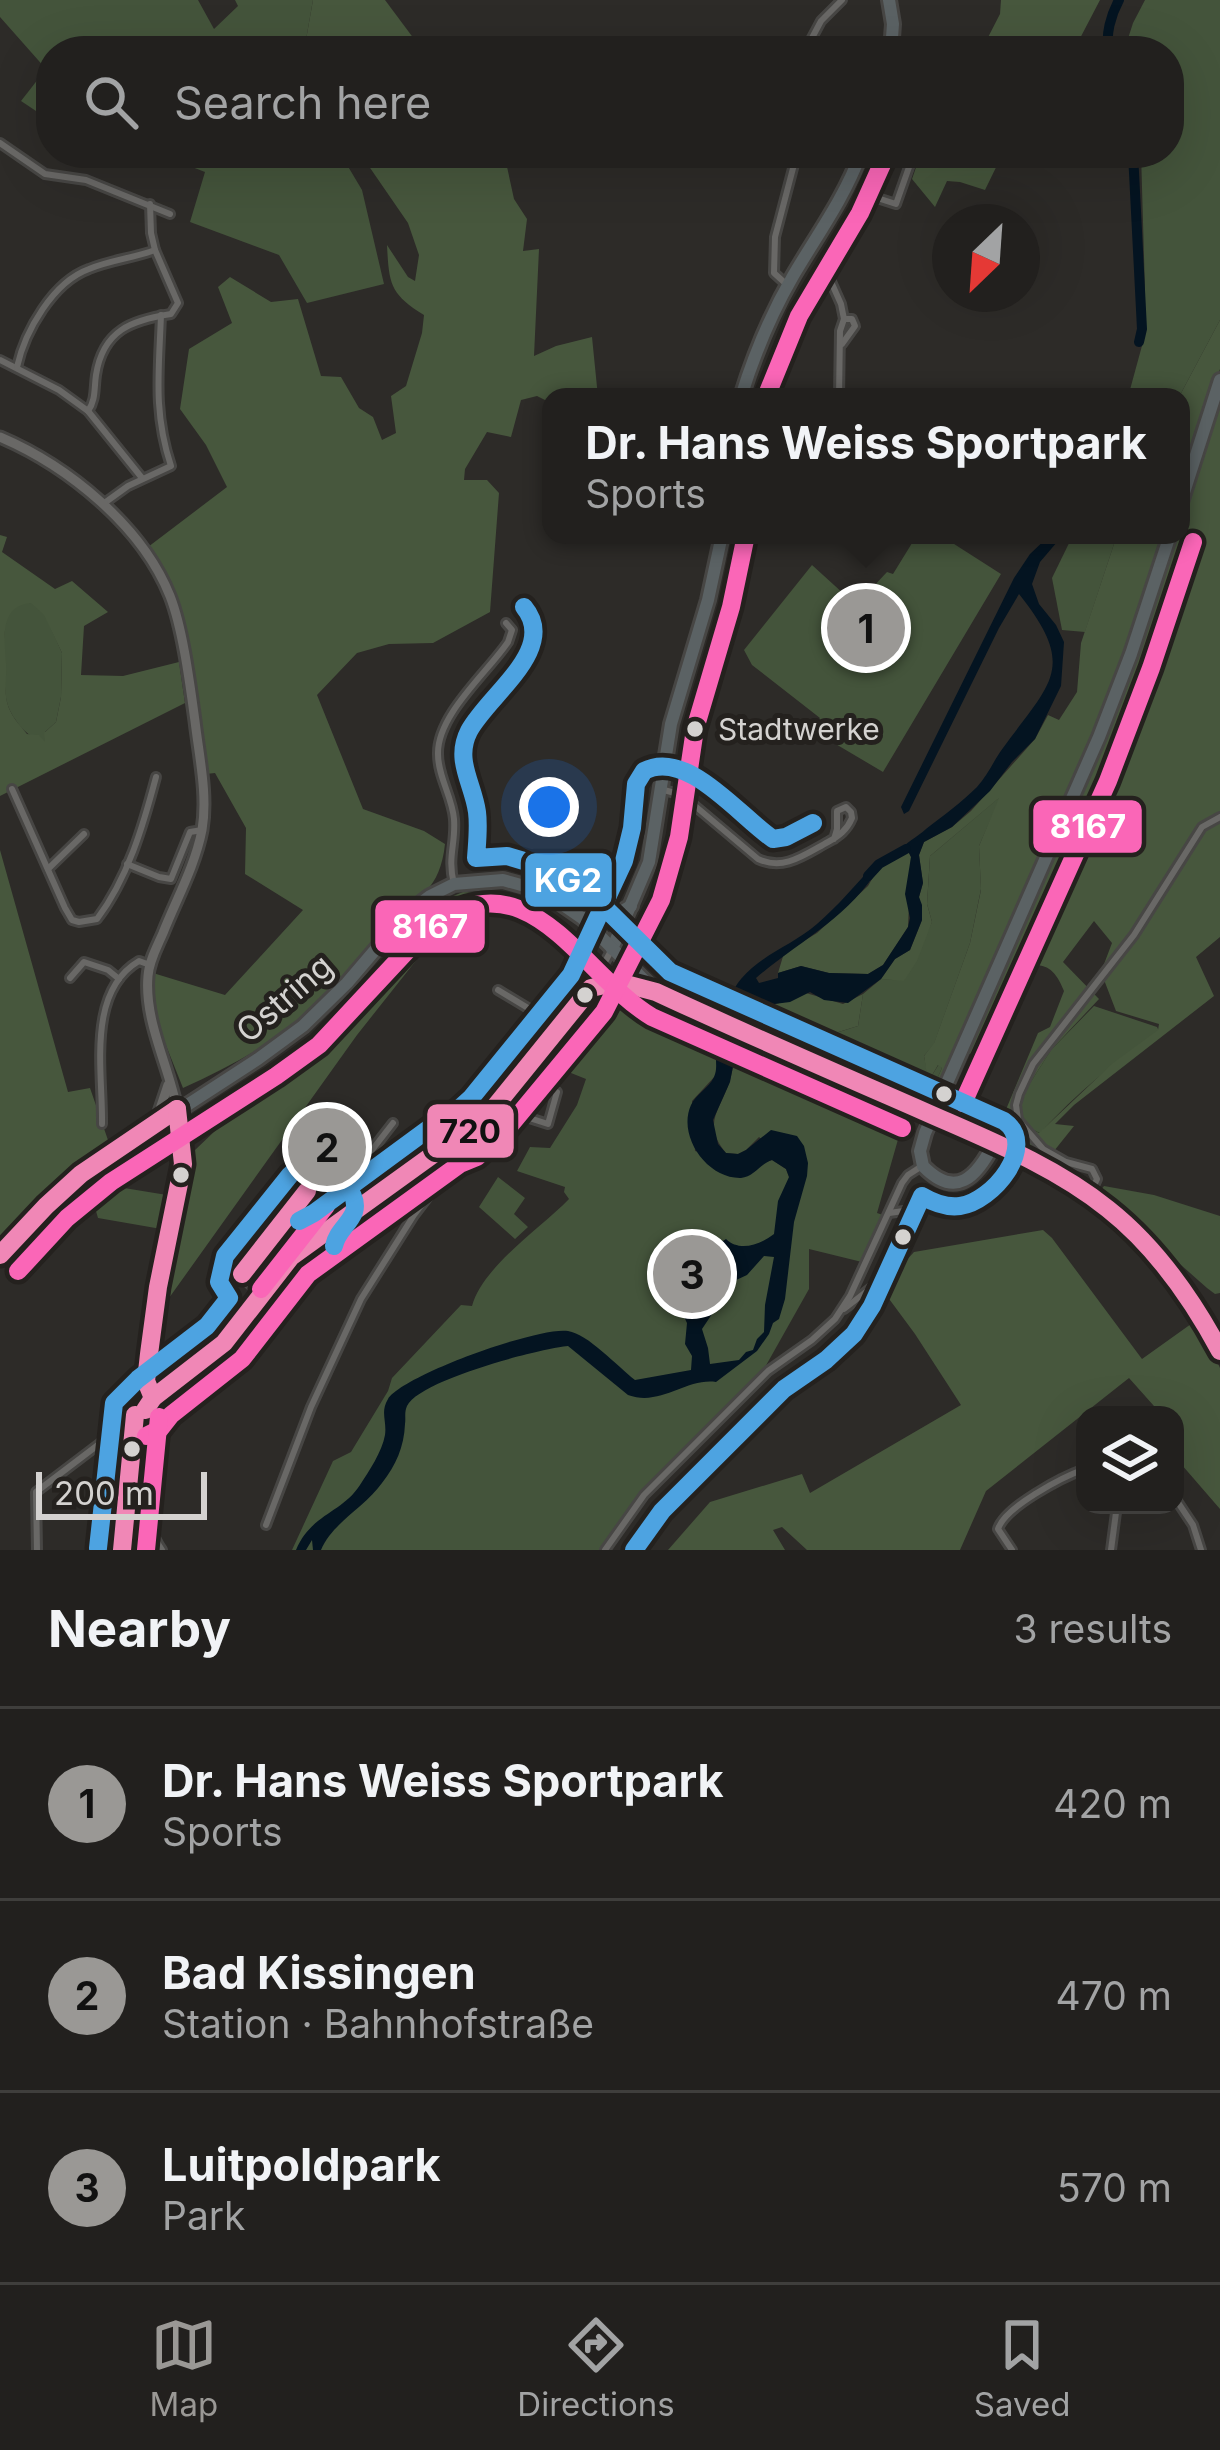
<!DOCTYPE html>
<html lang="en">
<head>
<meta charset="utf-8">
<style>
	:root { --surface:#22201e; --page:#2a2827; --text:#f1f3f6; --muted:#a2a3a4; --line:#3f3e3c; --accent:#9a9895 }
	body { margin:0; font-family:Inter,sans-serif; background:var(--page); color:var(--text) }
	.controls { position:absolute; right:36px; bottom:36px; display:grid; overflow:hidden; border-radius:24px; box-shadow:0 12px 48px #0002 }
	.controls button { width:108px; height:108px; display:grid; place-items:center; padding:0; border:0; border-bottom:3px solid var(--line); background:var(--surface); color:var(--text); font:60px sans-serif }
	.compass { position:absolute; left:932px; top:204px; width:108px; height:108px; border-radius:50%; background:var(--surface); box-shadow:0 12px 48px #0002; rotate:205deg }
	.scale { position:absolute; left:36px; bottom:30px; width:171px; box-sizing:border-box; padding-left:12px; border:6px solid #d4d2d0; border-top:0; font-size:33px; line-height:42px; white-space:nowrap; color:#d4d2d0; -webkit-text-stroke:9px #24211e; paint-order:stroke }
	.you { position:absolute; left:549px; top:807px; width:42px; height:42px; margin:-30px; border:9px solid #fff; border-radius:50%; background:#1a73e8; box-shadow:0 0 0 18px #1a73e833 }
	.badge { display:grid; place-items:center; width:78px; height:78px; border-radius:50%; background:var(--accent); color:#111; font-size:39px; font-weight:700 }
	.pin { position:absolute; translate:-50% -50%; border:6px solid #fff; box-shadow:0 3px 12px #0006 }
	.popup { position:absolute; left:542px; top:388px; width:648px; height:156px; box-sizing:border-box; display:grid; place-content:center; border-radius:24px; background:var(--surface); filter:drop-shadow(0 3px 9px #0005); font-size:39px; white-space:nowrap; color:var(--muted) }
	.popup b { font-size:45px; color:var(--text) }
	.popup::after { content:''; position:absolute; left:50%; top:100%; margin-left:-24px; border:24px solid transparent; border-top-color:var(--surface) }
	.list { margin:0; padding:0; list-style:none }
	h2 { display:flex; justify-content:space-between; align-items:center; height:156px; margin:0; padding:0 48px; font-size:51px }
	h2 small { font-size:39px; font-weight:400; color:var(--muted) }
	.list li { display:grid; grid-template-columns:78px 1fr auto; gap:36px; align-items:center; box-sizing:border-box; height:192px; padding:0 48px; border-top:3px solid var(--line) }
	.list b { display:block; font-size:45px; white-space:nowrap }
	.list p { margin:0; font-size:39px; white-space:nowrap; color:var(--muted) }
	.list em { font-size:39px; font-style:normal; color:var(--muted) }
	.icon { flex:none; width:66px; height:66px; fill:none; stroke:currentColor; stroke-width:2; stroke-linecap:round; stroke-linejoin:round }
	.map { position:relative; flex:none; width:1220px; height:1550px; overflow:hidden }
	.search { position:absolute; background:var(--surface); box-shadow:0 12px 48px #0002; left:36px; right:36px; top:36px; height:132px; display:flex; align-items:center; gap:30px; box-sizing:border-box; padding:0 42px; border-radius:48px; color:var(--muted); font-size:45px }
	.sheet { height:732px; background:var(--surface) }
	nav { display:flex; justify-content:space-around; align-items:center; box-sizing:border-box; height:168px; border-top:3px solid var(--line); background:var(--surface); font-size:33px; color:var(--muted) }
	nav a { display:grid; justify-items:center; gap:6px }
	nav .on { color:var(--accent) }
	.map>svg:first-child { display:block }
</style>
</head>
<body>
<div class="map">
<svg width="1220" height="1550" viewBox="0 0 1220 1550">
	<rect width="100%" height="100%" fill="#2d2b28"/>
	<!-- green -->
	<g fill="#44543b">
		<path d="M0 0H198L214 29 238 6 235 0H313L304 51H51V121L21 101 46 69 0 17Z"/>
		<path d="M1145 0H1220V320L1179 397H1128L1143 342 1145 291 1141 153H1169V51H1124L1133 23Z"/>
		<path d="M156 153H340L362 190 384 284 307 303 279 255 190 222 205 172Z"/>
		<path d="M917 535H940L1001 574 883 772 812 730 820 718 752 665 744 650 812 565 856 605 887 572 893 574Z"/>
		<path d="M1073 535H1117L1085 632 1062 630 1052 578Z"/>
		<path d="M31 602 45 615 62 653 61 697 56 722 45 732V743C32 737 23 732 15 719 13 717 7 705 7 702 4 691 2 623 7 615 12 604 20 603 31 602Z"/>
		<path d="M1001 796 979 846 981 889 970 943 934 1044 924 1056 929 1080 939 1064 942 1068 925 1105 911 1110 903 1122 877 1213 883 1215 862 1262 809 1249V1289L764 1369 635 1501 601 1550H292L333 1461 351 1452 388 1391 392 1378 461 1305 472 1306C483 1266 541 1228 569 1199L564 1192 565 1187 517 1171 530 1147 550 1148 577 1105 586 1079 541 1061 592 999 601 994 614 996 617 989 645 995 722 1031 716 1075 692 1101 695 1151 759 1165 772 1160 786 1169 789 1177 807 1176 759 1137 746 1150 738 1154 726 1153C701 1123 721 1110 730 1080 733 1070 734 1060 736 1050L755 1058 858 1026 863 994 881 979 904 980 932 922 927 904 930 856Z"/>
		<path d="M1094 1006 1157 1027 1159 1031C1115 1061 1076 1094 1040 1133 1025 1127 1021 1117 1018 1102L1051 1050Z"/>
		<path d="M498 1177 525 1198 514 1214 528 1227 515 1239 479 1207Z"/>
		<path d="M118 1181V1187L173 1196 167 1230 98 1218 90 1190 96 1184Z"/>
		<path d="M1104 1186 1154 1195 1220 1216V1293L1215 1294 1207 1288 1102 1195 1100 1191Z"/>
	</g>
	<!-- forest -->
	<g fill="#47573d" fill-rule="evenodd">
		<path d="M313 0H385L423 51H304Z"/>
		<path d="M1001 0H1100L1076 46 1058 40 1052 51H981L1000 14Z"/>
		<path d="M349 153H504L514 199 527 219 523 251 539 249 534 356 556 346 592 337 598 397H551V403L537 396 521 400 511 437 487 432 465 469 464 480H487L499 493 490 612 433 643 389 644 357 653 317 695 363 809 424 831 445 844C440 890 419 896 389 927 371 945 357 966 339 984 295 1032 242 1061 183 1088L155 1018 153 973 225 995 303 910 245 874 246 828 215 773 206 774 165 577 148 547 227 487 206 445 180 409 189 349 232 323 218 287 230 277 271 302 298 299 321 376 341 377 359 408 373 417 382 440 396 433 391 396 406 386 422 333 424 315C390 294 389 284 387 245L408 277 415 281 419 255 408 223 366 162Z"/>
		<path d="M921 153H1003L985 190 960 182 947 181 935 207 912 179Z"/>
		<path d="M1220 320V369L1181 491V397H1179Z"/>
		<path d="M1220 395V937L1196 957 1214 996 1074 1105 1055 1124 1074 1126 1054 1151 1038 1156 943 1110 952 1092 1002 1119 1038 1033 1050 1027 1064 991C1053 964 1043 963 1016 966L977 1051 967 1055 1125 686 1174 535H1181V514ZM1094 921 1112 943 1101 972 1116 1011 1159 1024 1158 1030 1113 1063 1039 1133C1025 1126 1021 1116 1018 1102L1051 1050 1099 999 1063 962Z"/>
		<path d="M0 535 7 537 2 552 55 589 72 581 108 612 84 626 81 675 123 676 179 662 185 703 0 796ZM31 603 44 615 62 653 61 697 56 722 44 733 45 742 39 735 27 734C19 724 10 715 7 702 4 689 7 675 6 663 4 636 0 606 31 603Z"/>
		<path d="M1117 535H1167L1120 673 1072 792 932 1103 925 1105 942 1068 938 1065 928 1082 924 1056 934 1043 970 943 981 890 979 846 999 798 930 856 927 904 932 922 917 961 904 981 881 979 895 959 910 950 922 920 919 897 923 883 919 855 924 842 952 827 971 811 1035 739 1048 715 1059 720 1077 692 1081 643Z"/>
		<path d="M0 850 68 1092 90 1088 109 1143 53 1188 0 1245Z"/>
		<path d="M908 851 911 857 908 927 883 965 868 974 829 973 801 966 778 973 784 953 817 933 868 886 879 867Z"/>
		<path d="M463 892 488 894 456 910 357 1035 169 1298 159 1355 151 1354 160 1286 174 1226 186 1208 194 1151 332 1019 414 918 434 904Z"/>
		<path d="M806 993 843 1004 863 994 858 1026 796 1045 749 1025C768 996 780 1009 806 993Z"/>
		<path d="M1043 1230 1052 1238 1142 1359 1198 1319 1220 1368V1509L1175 1457V1415H1162L1129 1378 986 1491 960 1550H807L782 1527 773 1530 785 1550H668L710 1502 802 1474 810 1493 961 1405 915 1334 881 1288 914 1252Z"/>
	</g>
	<!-- water -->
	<path fill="#041421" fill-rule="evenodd" d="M1050 535H1063L1040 562 1032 584 1039 604 1056 625 1064 642 1061 686 1035 739 1012 762 990 791 952 827 924 842 919 855 923 883 919 897 922 905V920L910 950 895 959 881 979 848 1003 824 1000 810 992 790 1002 766 1005 759 1010 738 1040 730 1082 713 1120 718 1144 726 1153 738 1154 746 1150 771 1130 797 1136 804 1146 808 1163 807 1176 794 1222 785 1299 779 1319 773 1323 769 1334 757 1351 716 1382C685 1378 661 1407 628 1395L568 1346C538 1349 419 1380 407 1406 404 1413 406 1417 405 1424 404 1447 396 1465 382 1483 364 1508 333 1522 321 1550H313L312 1540 306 1550H296C311 1514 342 1513 360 1485 369 1471 382 1452 385 1435 387 1421 380 1412 388 1399 403 1375 540 1326 568 1331 588 1334 617 1366 635 1380L691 1370 692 1356 685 1344 687 1323 676 1300 678 1277 694 1267C691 1247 703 1234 723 1241L726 1239C739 1252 760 1245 774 1234L778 1201 789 1177 786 1169 772 1160C760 1164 754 1177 741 1178 707 1179 677 1136 691 1105 696 1094 709 1088 714 1077 717 1070 716 1065 716 1059 719 1034 725 998 741 979 762 954 793 945 817 924 838 906 856 884 875 864L879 867C851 916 798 942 756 978L759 983 778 978V973L801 966 829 973 868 974 883 965 908 927 910 918 905 894 911 857 908 851 897 853C906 842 916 838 926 829 943 816 962 802 977 787 988 775 994 760 1003 748 1051 682 1078 668 1019 594L999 628 909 811 904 814 901 807 1014 578 1030 554ZM764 1256 774 1257 765 1305 764 1332 757 1339 753 1350 746 1352 739 1360 710 1364 708 1348 702 1329 712 1314 717 1293 722 1291 728 1278 734 1281 747 1275Z"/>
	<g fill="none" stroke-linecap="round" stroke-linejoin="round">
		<!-- river -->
		<g stroke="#041421" stroke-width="10">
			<path d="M1109 51C1105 35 1111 15 1119 0"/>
			<path d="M1133 153 1142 329 1139 342"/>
			<path d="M868 876 879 864 906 849"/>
		</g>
		<!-- minor casing -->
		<g stroke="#474644" stroke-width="12">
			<g id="minor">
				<path d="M805 51 821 21 842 0"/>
				<path d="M0 143 45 174 86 180 170 214"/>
				<path d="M868 195 896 204 914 153"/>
				<path d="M785 283 774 273 775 237 797 153"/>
				<path d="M842 344 855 326 852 319H844"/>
				<path d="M0 360 59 390 88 411 142 478"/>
				<path d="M17 367C25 331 53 282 89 269 111 260 134 258 155 250"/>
				<path d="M839 397 840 331 844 319 841 304 828 275V265L832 253 868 195 882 153"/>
				<path d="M88 411C96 400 94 388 96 375 103 330 132 320 171 314L178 303 155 250 151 233 150 204"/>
				<path d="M103 504 128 486 171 466C153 412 159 370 161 315"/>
				<path d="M12 789 65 908 72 920 79 922 97 919C128 878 143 826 156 777"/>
				<path d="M664 790 682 795 758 859C784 871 804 855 828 842 839 836 847 830 852 818L851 812 846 807 837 811V829L834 839"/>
				<path d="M127 864 159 877 171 879 190 832 202 830"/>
				<path d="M49 868 84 834"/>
				<path d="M454 884C447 857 456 844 454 819 452 796 438 777 438 754 437 715 487 673 508 642L512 630 506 623"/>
				<path d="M70 978 84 962 108 970 119 979"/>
				<path d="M591 988 618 982 646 989"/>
				<path d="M498 990 561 1028"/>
				<path d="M495 1107 548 1124 557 1092 541 1087 522 1074"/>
				<path d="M102 1124C103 1073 86 992 139 961L150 965"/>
				<path d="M1091 1192 1097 1179 1092 1169 1066 1162 1043 1149 1018 1120 1016 1105 1019 1094 1033 1064 1134 935 1202 827 1220 817"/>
				<path d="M889 1213 955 1204"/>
				<path d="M310 1242 313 1226 393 1123"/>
				<path d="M262 1295 243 1278 245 1269 307 1191H313L331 1204"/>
				<path d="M844 1309 898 1267"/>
				<path d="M153 1398C132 1358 176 1226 182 1178 185 1156 183 1135 178 1113"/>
				<path d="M1175 1498 1193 1525 1201 1550"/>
				<path d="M266 1525 311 1407 361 1299 414 1215 465 1148 466 1142 463 1138 495 1107 586 997 612 949"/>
				<path d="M37 1550 36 1492 144 1410"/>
				<path d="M122 1550 135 1415"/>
				<path d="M162 1550C138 1516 128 1432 153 1398L224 1343 291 1257 449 1143 463 1138"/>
				<path d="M605 1550 644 1495 768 1371 812 1340 835 1319 850 1296 902 1183 908 1175 922 1166"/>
				<path d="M1012 1550 998 1529C1005 1507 1062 1477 1085 1469"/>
				<path d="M1111 1550 1117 1505"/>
			</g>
		</g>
		<!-- tertiary casing -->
		<g stroke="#474644" stroke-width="15">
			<g id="tertiary">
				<path d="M0 437C68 466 142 526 170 596 183 629 190 685 195 721 199 756 208 795 202 830 195 866 176 900 163 933 157 947 149 961 148 976 144 1021 169 1066 177 1109"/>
				<path d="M155 1124 168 1085"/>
			</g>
		</g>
		<!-- primary casing -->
		<g stroke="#474644" stroke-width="18">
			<g id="primary">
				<path d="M889 0 893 24 891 51"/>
				<path d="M741 397C754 355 771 314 793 276 817 235 844 199 861 153"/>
				<path d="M1181 502 1220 380"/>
				<path d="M583 918 612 917 631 906"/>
				<path d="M612 949 649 862 671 724 708 600 722 535"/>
				<path d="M951 1124C987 1141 1024 1156 1059 1176 1130 1215 1183 1280 1220 1351"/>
				<path d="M994 1143C977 1177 956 1200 923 1166L920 1151 925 1133 1099 737 1131 654 1170 535"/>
				<path d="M0 1255 46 1206 81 1174 258 1059 303 1026 347 983 405 915 430 896 454 884 503 880 543 891 582 918 656 992 684 1005"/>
			</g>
		</g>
		<!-- minor -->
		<use href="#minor" stroke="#696866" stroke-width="6"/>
		<!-- tertiary -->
		<use href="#tertiary" stroke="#696866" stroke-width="9"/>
		<!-- primary -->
		<use href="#primary" stroke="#5b6264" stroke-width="12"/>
		<!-- primary-bridge casing -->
		<g stroke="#474644" stroke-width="18" stroke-linecap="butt">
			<path id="primary-bridge" d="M684 1005 951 1124"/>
		</g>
		<!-- primary-bridge -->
		<use href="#primary-bridge" stroke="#5b6264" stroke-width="12"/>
		<!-- bus-1 casing -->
		<g stroke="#24211e" stroke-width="27">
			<g id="bus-1">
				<path d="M0 1255 46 1206 81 1174 177 1109"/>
				<path d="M242 1274 307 1191"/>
				<path d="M153 1398 146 1381 149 1354 158 1287 183 1164 177 1109"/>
				<path d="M145 1410 153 1398 224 1343 291 1257 449 1143 463 1138 489 1114 591 988 618 982 656 992C744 1033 834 1072 923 1111 986 1139 1053 1165 1108 1209 1156 1247 1191 1297 1220 1351"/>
				<path d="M122 1550 135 1415"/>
			</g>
		</g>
		<!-- bus-2 casing -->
		<g stroke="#24211e" stroke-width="27">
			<g id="bus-2">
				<path d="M766 397 799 316 860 213 883 162"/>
				<path d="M963 1103 1108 781 1151 668 1193 542"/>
				<path d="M18 1271 67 1218 111 1182 276 1076 319 1045 429 927C530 853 579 973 652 1017L902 1128"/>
				<path d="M261 1289 326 1206"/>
				<path d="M146 1436 160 1429 171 1415 242 1359 308 1274 460 1164 477 1157 507 1129 604 1012 661 900 679 837 695 729 731 607 745 540"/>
				<path d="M146 1550 159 1417"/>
			</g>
		</g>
		<!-- bus-3 casing -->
		<g stroke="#24211e" stroke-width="27">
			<g id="bus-3">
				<path d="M524 607C559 649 488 695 469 731 454 760 473 783 477 812 479 827 477 843 476 858L507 856 554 870 597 900 670 972 1004 1121C1039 1146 992 1202 960 1206 946 1208 934 1203 922 1196L872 1306 854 1334 826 1360 784 1389 662 1511 634 1550"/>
				<path d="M299 1221 314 1213 435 1124 450 1117 471 1098 571 975 624 861 632 828 636 784 644 771C687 748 740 817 773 839L786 837 813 823"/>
				<path d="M98 1548 114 1403 138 1379 207 1326 229 1298 219 1282 225 1256 290 1175C297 1169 299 1166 308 1166 328 1165 361 1190 354 1212 349 1225 337 1231 334 1246"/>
			</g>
		</g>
		<!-- bus-1 -->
		<use href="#bus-1" stroke="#f087b6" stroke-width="18"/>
		<!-- bus-2 -->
		<use href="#bus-2" stroke="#fa66b7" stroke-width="18"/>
		<!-- bus-3 -->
		<use href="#bus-3" stroke="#4da3e1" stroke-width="18"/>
	</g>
	<!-- markers -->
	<g fill="#d4d2d0" stroke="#24211e" stroke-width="4.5">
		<circle cx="695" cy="729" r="10"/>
		<circle cx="585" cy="995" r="10"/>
		<circle cx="944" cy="1094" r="10"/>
		<circle cx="181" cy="1175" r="10"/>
		<circle cx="903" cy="1237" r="10"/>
		<circle cx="132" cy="1449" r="10"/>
	</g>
	<g text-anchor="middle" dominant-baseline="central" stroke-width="10" stroke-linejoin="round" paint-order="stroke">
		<!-- bus labels -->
		<g font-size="30" fill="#d4d2d0" stroke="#24211e" text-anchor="start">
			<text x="718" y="729">Stadtwerke</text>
		</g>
		<!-- street labels -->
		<g font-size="33" fill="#d4d2d0" stroke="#24211e">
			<text transform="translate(284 998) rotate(-41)">Ostring</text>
		</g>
	</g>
	<g stroke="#24211e" stroke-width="4.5">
		<rect x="1031" y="798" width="113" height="57" rx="12" fill="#fa66b7"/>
		<rect x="523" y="851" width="91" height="58" rx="12" fill="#4da3e1"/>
		<rect x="373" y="898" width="114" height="57" rx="12" fill="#fa66b7"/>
		<rect x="425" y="1102" width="91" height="58" rx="12" fill="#f087b6"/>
	</g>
	<g font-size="33" text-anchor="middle" font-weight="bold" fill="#fff">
		<text x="1088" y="838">8167</text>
		<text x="568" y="892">KG2</text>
		<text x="430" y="938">8167</text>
	</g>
	<g font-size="33" text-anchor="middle" font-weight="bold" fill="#111">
		<text x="470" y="1143">720</text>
	</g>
</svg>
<div class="controls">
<button><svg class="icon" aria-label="layers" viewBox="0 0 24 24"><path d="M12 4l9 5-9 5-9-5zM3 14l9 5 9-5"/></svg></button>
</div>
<svg class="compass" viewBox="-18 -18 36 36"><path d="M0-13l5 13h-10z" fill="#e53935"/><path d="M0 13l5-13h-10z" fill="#a2a3a4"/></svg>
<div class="scale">200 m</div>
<div class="you"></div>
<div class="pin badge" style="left:866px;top:628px">1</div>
<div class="popup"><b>Dr. Hans Weiss Sportpark</b>Sports</div>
<div class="pin badge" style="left:327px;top:1147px">2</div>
<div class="pin badge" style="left:692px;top:1274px">3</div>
<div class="search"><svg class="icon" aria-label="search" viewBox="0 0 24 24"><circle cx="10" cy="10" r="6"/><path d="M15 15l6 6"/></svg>Search here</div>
</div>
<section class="sheet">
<h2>Nearby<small>3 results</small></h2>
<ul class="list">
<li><span class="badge">1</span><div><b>Dr. Hans Weiss Sportpark</b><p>Sports</p></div><em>420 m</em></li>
<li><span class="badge">2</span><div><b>Bad Kissingen</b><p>Station · Bahnhofstraße</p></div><em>470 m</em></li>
<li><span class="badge">3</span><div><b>Luitpoldpark</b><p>Park</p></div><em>570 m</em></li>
</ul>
</section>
<nav>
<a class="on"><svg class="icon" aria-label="map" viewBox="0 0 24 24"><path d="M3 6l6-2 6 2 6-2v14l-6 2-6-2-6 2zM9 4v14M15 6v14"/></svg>Map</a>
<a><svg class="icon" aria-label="directions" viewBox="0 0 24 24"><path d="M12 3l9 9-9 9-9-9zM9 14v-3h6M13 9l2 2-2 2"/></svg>Directions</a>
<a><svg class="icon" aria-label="saved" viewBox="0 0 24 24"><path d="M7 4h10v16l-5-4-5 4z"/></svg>Saved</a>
</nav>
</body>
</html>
